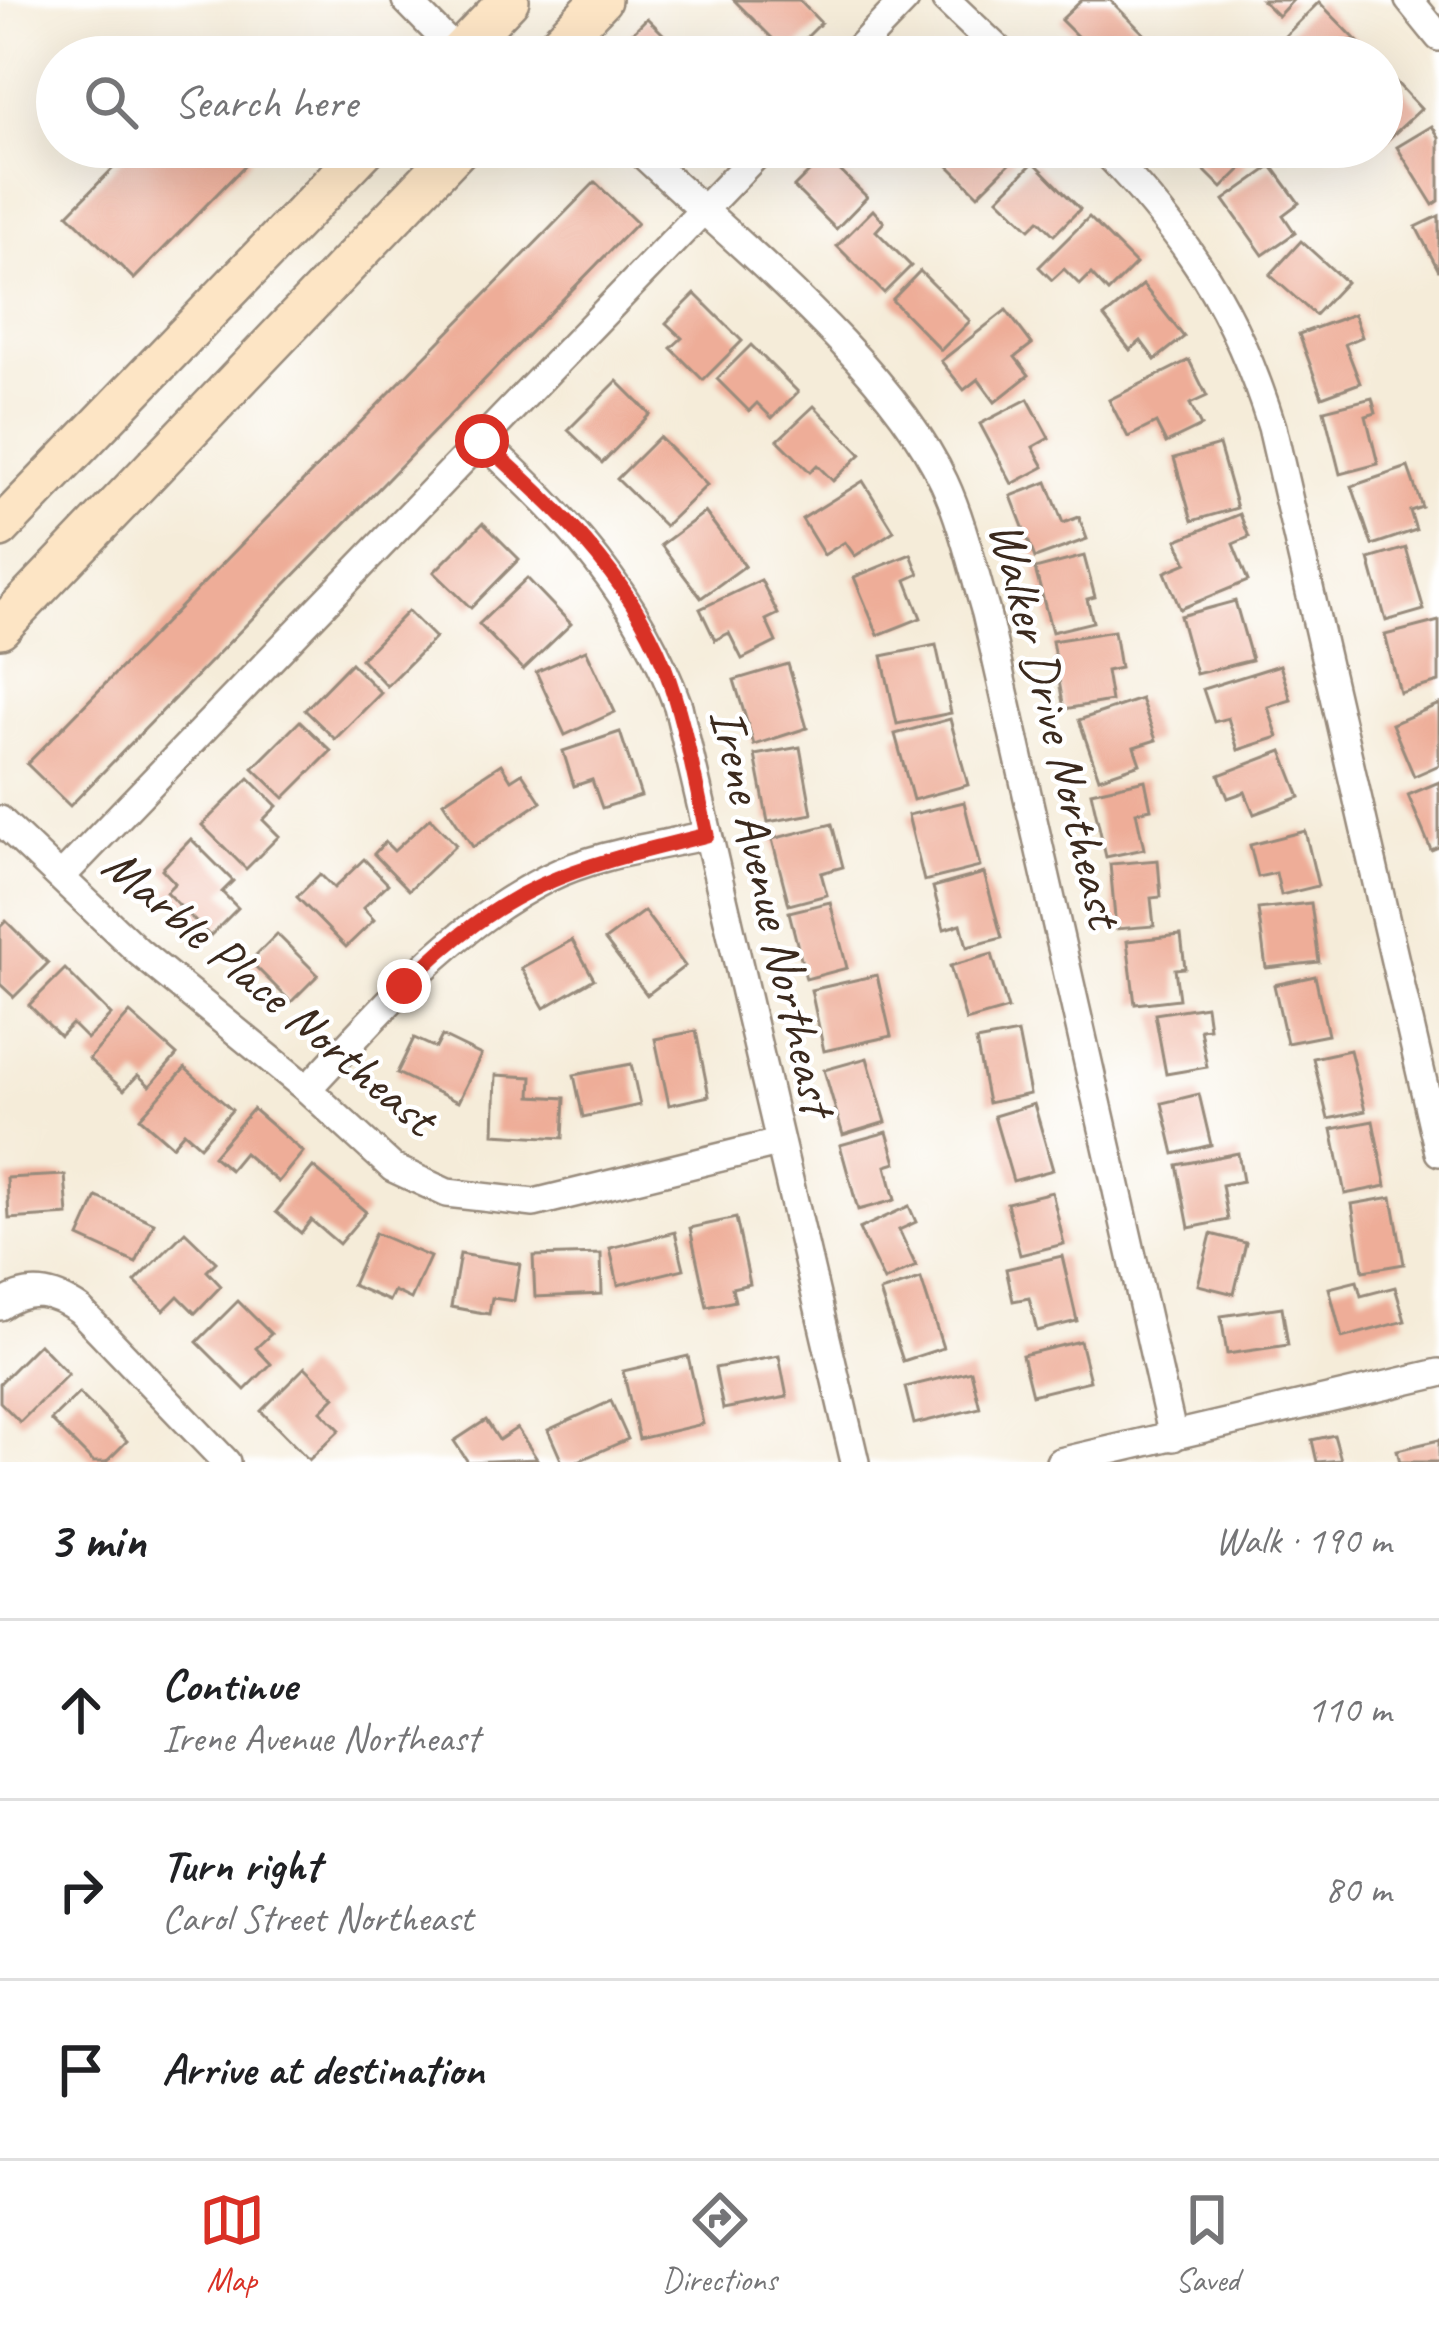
<!DOCTYPE html>
<html lang="en">
<head>
<meta charset="utf-8">
<style>
	:root { --surface:#fff; --page:#f6f6f6; --text:#202124; --muted:#757577; --line:#e0e0e0; --accent:#d93025 }
	body { margin:0; font-family:Caveat,sans-serif; background:var(--page); color:var(--text) }
	.stop { position:absolute; width:36px; height:36px; margin:-27px; border:9px solid #d93025; border-radius:50%; background:#fff }
	.stop.end { background:#d93025; border-color:#fff; box-shadow:0 3px 12px #0008 }
	.list { margin:0; padding:0; list-style:none }
	h2 { display:flex; justify-content:space-between; align-items:center; height:156px; margin:0; padding:0 48px; font-size:51px }
	h2 small { font-size:39px; font-weight:400; color:var(--muted) }
	.list li { display:grid; grid-template-columns:78px 1fr auto; gap:36px; align-items:center; box-sizing:border-box; height:180px; padding:0 48px; border-top:3px solid var(--line) }
	.list b { display:block; font-size:45px; white-space:nowrap }
	.list p { margin:0; font-size:39px; white-space:nowrap; color:var(--muted) }
	.list em { font-size:39px; font-style:normal; color:var(--muted) }
	.icon { flex:none; width:66px; height:66px; fill:none; stroke:currentColor; stroke-width:2; stroke-linecap:round; stroke-linejoin:round }
	.map { position:relative; flex:none; width:1439px; height:1462px; overflow:hidden }
	.search { position:absolute; background:var(--surface); box-shadow:0 12px 48px #0002; left:36px; right:36px; top:36px; height:132px; display:flex; align-items:center; gap:30px; box-sizing:border-box; padding:0 42px; border-radius:66px; color:var(--muted); font-size:45px }
	.sheet { height:696px; background:var(--surface) }
	nav { display:flex; justify-content:space-around; align-items:center; box-sizing:border-box; height:168px; border-top:3px solid var(--line); background:var(--surface); font-size:33px; color:var(--muted) }
	nav a { display:grid; justify-items:center; gap:6px }
	nav .on { color:var(--accent) }
	.map>svg:first-child { display:block }
</style>
</head>
<body>
<div class="map">
<svg width="1439" height="1462" viewBox="0 0 1439 1462">
	<rect width="100%" height="100%" fill="#fff"/>
	<filter id="ink" filterUnits="userSpaceOnUse"><feTurbulence type="fractalNoise" baseFrequency=".00833" numOctaves="2"/><feDisplacementMap in="SourceGraphic" scale="24" xChannelSelector="R" yChannelSelector="G"/><feConvolveMatrix kernelMatrix="1 2 1 2 8 2 1 2 1" color-interpolation-filters="sRGB"/></filter>
	<filter id="wash" filterUnits="userSpaceOnUse"><feTurbulence type="fractalNoise" baseFrequency=".004" numOctaves="4" result="noise"/><feDisplacementMap in="SourceGraphic" scale="48" xChannelSelector="R" yChannelSelector="G"/><feGaussianBlur stdDeviation="2.7" result="paint"/><feColorMatrix in="noise" values="0 0 0 0 0 0 0 0 0 0 0 0 0 0 0 0 0 1.4 0 .05"/><feComposite in="paint" operator="in"/></filter>
	<g filter="url(#wash)">
		<rect width="100%" height="100%" fill="#f5ecd9"/>
		<g id="blocks">
			<!-- building -->
			<g fill="#eead98">
				<path d="M734 0H799L821 23 789 55Z"/>
				<path d="M1082 0H1110L1145 35 1123 57H1098L1061 20Z"/>
				<path d="M1262 0H1293L1278 16Z"/>
				<path d="M1319 2 1361 45 1349 57H1306L1285 36Z"/>
				<path d="M647 18 686 57H624L616 49Z"/>
				<path d="M1382 67 1421 109 1382 145Z"/>
				<path d="M1432 126 1439 137V201L1433 205 1397 147Z"/>
				<path d="M134 147H239L251 159 134 279 68 214Z"/>
				<path d="M943 147H1002L1014 159 978 195 937 154Z"/>
				<path d="M1181 147H1229L1246 164 1222 188Z"/>
				<path d="M825 156 867 197 836 229 794 187Z"/>
				<path d="M1034 162 1080 209 1054 235 1039 220 1030 229 998 198Z"/>
				<path d="M1272 166 1299 203 1283 215 1295 233 1263 255 1224 200Z"/>
				<path d="M595 182 637 223 70 806 27 764Z"/>
				<path d="M873 210 884 222 876 231 911 266 884 293 837 246Z"/>
				<path d="M1439 216V271L1416 227Z"/>
				<path d="M1089 217 1136 264 1108 292 1091 274 1080 285 1064 269 1052 280 1039 267Z"/>
				<path d="M1301 241 1346 282 1315 315 1270 275Z"/>
				<path d="M920 271 970 321 941 350 892 300Z"/>
				<path d="M1143 285 1184 337 1155 360 1141 341 1130 350 1104 317Z"/>
				<path d="M695 294 742 341 703 380 671 348 682 338 666 323Z"/>
				<path d="M1006 310 1032 344 1015 357 1029 375 995 402 978 379 964 390 941 361Z"/>
				<path d="M1354 314 1362 337 1345 344 1360 383 1322 397 1299 334Z"/>
				<path d="M751 345 798 392 772 418 757 403 749 411 717 379Z"/>
				<path d="M1189 360 1207 396 1190 404 1201 426 1166 443 1156 423 1128 437 1109 400Z"/>
				<path d="M617 381 650 414 602 463 568 430Z"/>
				<path d="M1372 398 1376 413 1366 416 1378 464 1340 474 1324 410Z"/>
				<path d="M1028 399 1049 438 1033 447 1044 467 1012 484 980 424Z"/>
				<path d="M814 406 861 454 833 481 817 465 810 472 778 440Z"/>
				<path d="M659 437 707 485 665 526 617 479Z"/>
				<path d="M1219 445 1237 508 1192 521 1174 458Z"/>
				<path d="M1408 467 1422 507 1410 511 1416 530 1372 545 1352 486Z"/>
				<path d="M863 481 894 531 855 556 845 542 824 555 802 519Z"/>
				<path d="M1047 482 1063 523 1079 517 1087 539 1035 558 1011 496Z"/>
				<path d="M705 512 745 566 701 598 661 545Z"/>
				<path d="M1240 514 1249 537 1233 544 1248 581 1180 609 1165 572 1187 563 1177 540Z"/>
				<path d="M483 523 519 559 471 608 434 572Z"/>
				<path d="M1406 548 1424 610 1386 621 1369 559Z"/>
				<path d="M911 554 919 574 906 580 921 618 878 635 854 577Z"/>
				<path d="M1084 556 1095 597 1087 599 1093 622 1052 632 1035 569Z"/>
				<path d="M527 578 571 624 523 670 479 624Z"/>
				<path d="M761 580 778 614 766 620 776 642 742 659 729 633 715 640 700 609Z"/>
				<path d="M1235 601 1252 660 1196 674 1180 616Z"/>
				<path d="M408 611 435 638 387 686 361 659Z"/>
				<path d="M1439 621V682L1400 693 1385 635Z"/>
				<path d="M1114 631 1120 668 1106 671 1111 701 1064 709 1052 641Z"/>
				<path d="M936 645 951 713 897 724 882 656Z"/>
				<path d="M586 650 615 712 565 735 536 672Z"/>
				<path d="M351 663 381 693 335 739 305 710Z"/>
				<path d="M788 664 807 728 754 745 734 680Z"/>
				<path d="M1280 665 1291 700 1268 707 1278 737 1238 750 1228 718 1214 722 1203 689Z"/>
				<path d="M1141 699 1156 740 1134 747 1140 764 1099 778 1079 720Z"/>
				<path d="M1439 704V765L1414 776 1392 724Z"/>
				<path d="M950 719 968 785 913 800 895 734Z"/>
				<path d="M300 721 331 751 284 798 253 768Z"/>
				<path d="M620 732 641 796 602 808 592 780 574 786 563 751Z"/>
				<path d="M800 747 812 814 768 822 755 755Z"/>
				<path d="M1282 751 1300 797 1254 814 1245 792 1228 798 1219 775Z"/>
				<path d="M501 764 511 780 522 773 541 802 473 847 443 802Z"/>
				<path d="M249 778 277 806 263 820 279 836 246 869 202 825Z"/>
				<path d="M1145 780 1151 809 1136 812 1144 849 1106 857 1091 792Z"/>
				<path d="M1439 782V847L1431 850 1408 795Z"/>
				<path d="M964 802 980 867 924 881 908 815Z"/>
				<path d="M430 818 456 845 409 890 374 854 385 842 394 851Z"/>
				<path d="M832 824 843 867 821 873 827 895 789 905 772 839Z"/>
				<path d="M1305 831 1318 886 1281 895 1276 873 1258 877 1250 845Z"/>
				<path d="M191 839 233 881 222 892 238 908 210 936 166 892 175 883 162 869Z"/>
				<path d="M364 859 388 884 363 908 374 920 346 947 297 897 320 874 334 888Z"/>
				<path d="M1158 860 1161 897 1151 898 1154 926 1116 929 1110 864Z"/>
				<path d="M984 873 1002 938 967 947 961 924 944 929 933 887Z"/>
				<path d="M830 902 847 968 806 979 789 912Z"/>
				<path d="M1311 903 1319 962 1266 968 1258 909Z"/>
				<path d="M644 911 685 966 647 995 605 940Z"/>
				<path d="M6 921 48 963 14 997 0 984V927Z"/>
				<path d="M277 934 318 975 291 1002 250 961Z"/>
				<path d="M1181 935 1185 968 1175 969 1179 999 1135 1004 1127 941Z"/>
				<path d="M572 940 594 979 544 1008 521 968Z"/>
				<path d="M992 954 1008 1009 966 1021 950 966Z"/>
				<path d="M65 969 111 1015 87 1039 72 1024 60 1036 29 1005Z"/>
				<path d="M877 975 891 1036 824 1051 811 990Z"/>
				<path d="M1315 976 1328 1035 1287 1043 1274 985Z"/>
				<path d="M1206 1006 1209 1028 1200 1029 1207 1067 1166 1074 1155 1014Z"/>
				<path d="M130 1013 177 1055 150 1086 138 1075 124 1090 89 1059Z"/>
				<path d="M696 1031 709 1096 669 1105 655 1039Z"/>
				<path d="M1018 1033 1030 1094 988 1103 976 1041Z"/>
				<path d="M442 1036 481 1055 458 1102 397 1073 414 1038 436 1048Z"/>
				<path d="M1350 1050 1365 1111 1328 1119 1313 1058Z"/>
				<path d="M867 1058 886 1122 843 1135 824 1070Z"/>
				<path d="M631 1064 640 1105 583 1117 574 1075Z"/>
				<path d="M185 1068 232 1110 200 1146 184 1132 172 1146 140 1118Z"/>
				<path d="M496 1075 532 1077 531 1096 565 1098 563 1138 494 1134Z"/>
				<path d="M1199 1094 1211 1145 1174 1154 1162 1103Z"/>
				<path d="M1034 1104 1053 1170 1013 1181 994 1116Z"/>
				<path d="M253 1109 303 1152 278 1182 244 1153 230 1170 213 1156Z"/>
				<path d="M1373 1121 1386 1186 1345 1194 1332 1129Z"/>
				<path d="M887 1132 896 1163 886 1166 895 1200 858 1210 840 1145Z"/>
				<path d="M1238 1153 1243 1181 1222 1185 1228 1220 1189 1228 1177 1165Z"/>
				<path d="M313 1167 366 1212 339 1244 311 1220 301 1233 276 1212Z"/>
				<path d="M65 1175 68 1215 9 1219 7 1178Z"/>
				<path d="M1052 1192 1064 1244 1020 1255 1007 1203Z"/>
				<path d="M97 1197 154 1223 136 1263 79 1237Z"/>
				<path d="M1392 1197 1404 1264 1363 1271 1352 1204Z"/>
				<path d="M909 1206 916 1222 899 1230 916 1266 884 1281 859 1229Z"/>
				<path d="M736 1218 750 1284 732 1288 735 1301 707 1307 690 1228Z"/>
				<path d="M185 1232 216 1262 207 1271 221 1286 195 1313 178 1296 164 1310 135 1282Z"/>
				<path d="M675 1232 684 1269 618 1285 610 1248Z"/>
				<path d="M375 1233 430 1257 411 1299 394 1291 389 1301 352 1285Z"/>
				<path d="M1211 1234 1246 1243 1234 1294 1198 1285Z"/>
				<path d="M460 1254 520 1264 514 1301 492 1298 489 1314 451 1307Z"/>
				<path d="M601 1254 602 1294 535 1297 533 1256Z"/>
				<path d="M1062 1256 1077 1321 1037 1331 1029 1298 1013 1301 1006 1269Z"/>
				<path d="M921 1279 943 1348 903 1361 880 1292Z"/>
				<path d="M1357 1281 1361 1296 1395 1287 1405 1321 1342 1338 1329 1288Z"/>
				<path d="M238 1301 271 1334 256 1348 271 1364 245 1390 197 1342Z"/>
				<path d="M1282 1307 1288 1345 1227 1354 1221 1316Z"/>
				<path d="M1080 1341 1090 1381 1032 1395 1022 1355Z"/>
				<path d="M39 1344 68 1374 20 1422 0 1402V1383Z"/>
				<path d="M688 1356 703 1424 639 1439 623 1371Z"/>
				<path d="M779 1356 787 1397 723 1409 715 1368Z"/>
				<path d="M305 1367 335 1397 321 1411 340 1430 309 1460 261 1411Z"/>
				<path d="M971 1371 980 1408 914 1424 905 1387Z"/>
				<path d="M79 1393 127 1441 106 1462H93L51 1420Z"/>
				<path d="M611 1401 628 1439 576 1462H562L548 1430Z"/>
				<path d="M486 1420 499 1440 517 1428 537 1459 468 1462 454 1441Z"/>
				<path d="M1334 1435 1341 1460 1317 1462 1312 1440Z"/>
				<path d="M1439 1440V1462H1400L1397 1450Z"/>
			</g>
		</g>
	</g>
	<g filter="url(#ink)">
		<use href="#blocks" fill-opacity="0" stroke="#988b7c" stroke-width="3"/>
		<g fill="none" stroke-linecap="round" stroke-linejoin="round">
			<!-- street casing -->
			<g stroke="#988b7c" stroke-width="32">
				<g id="street">
					<path d="M406 0 458 53 508 57"/>
					<path d="M946 0 1006 57"/>
					<path d="M1409 0 1439 37"/>
					<path d="M850 57 905 0"/>
					<path d="M635 147C732 240 888 362 944 482 963 523 973 570 986 613L1173 1437"/>
					<path d="M1101 147C1187 236 1235 308 1272 427L1439 1152"/>
					<path d="M482 441C568 519 638 595 678 706L855 1462"/>
					<path d="M0 820 139 952 307 1089 393 1168 447 1193 534 1203 778 1143"/>
					<path d="M61 877 764 147"/>
					<path d="M307 1089C381 1011 450 927 548 878 596 854 655 847 707 835"/>
					<path d="M0 1306C28 1286 53 1291 80 1310L226 1462"/>
					<path d="M1060 1462 1439 1373"/>
				</g>
			</g>
			<!-- secondary casing -->
			<g stroke="#988b7c" stroke-width="44">
				<g id="secondary">
					<path d="M454 57 509 0"/>
					<path d="M546 57 601 0"/>
					<path d="M0 528 367 147"/>
					<path d="M0 628 460 147"/>
				</g>
			</g>
			<!-- street -->
			<use href="#street" stroke="#fff" stroke-width="27"/>
			<!-- secondary -->
			<use href="#secondary" stroke="#fde5c5" stroke-width="39"/>
		</g>
	</g>
	<g fill="none" stroke-linecap="round" stroke-linejoin="round" filter="url(#ink)">
		<!-- route -->
		<path stroke="#d93025" stroke-width="15" d="M404 986C506 883 572 868 707 835 694 777 684 718 663 663 627 573 553 504 482 441"/>
	</g>
	<g text-anchor="middle" dominant-baseline="central" stroke-width="9" stroke-linejoin="round" paint-order="stroke">
		<!-- street labels -->
		<g font-size="51" fill="#3b2a1e" stroke="#fff">
			<text transform="translate(1056 724) rotate(76)">Walker Drive Northeast</text>
			<text transform="translate(773 911) rotate(77)">Irene Avenue Northeast</text>
			<text transform="translate(270 991) rotate(40)">Marble Place Northeast</text>
		</g>
	</g>
</svg>
<div class="stop" style="left:482px;top:441px"></div>
<div class="stop end" style="left:404px;top:986px"></div>
<div class="search"><svg class="icon" aria-label="search" viewBox="0 0 24 24"><circle cx="10" cy="10" r="6"/><path d="M15 15l6 6"/></svg>Search here</div>
</div>
<section class="sheet">
<h2>3 min<small>Walk · 190 m</small></h2>
<ul class="list">
<li><svg class="icon" aria-label="ahead" viewBox="0 0 24 24"><path d="M12 20V5M6 11l6-6 6 6"/></svg><div><b>Continue</b><p>Irene Avenue Northeast</p></div><em>110 m</em></li>
<li><svg class="icon" aria-label="right" viewBox="0 0 24 24"><path d="M7 20v-9h11M14 6l5 5-5 5"/></svg><div><b>Turn right</b><p>Carol Street Northeast</p></div><em>80 m</em></li>
<li><svg class="icon" aria-label="arrive" viewBox="0 0 24 24"><path d="M6 21V4h12l-3 4 3 4H6"/></svg><div><b>Arrive at destination</b></div></li>
</ul>
</section>
<nav>
<a class="on"><svg class="icon" aria-label="map" viewBox="0 0 24 24"><path d="M3 6l6-2 6 2 6-2v14l-6 2-6-2-6 2zM9 4v14M15 6v14"/></svg>Map</a>
<a><svg class="icon" aria-label="directions" viewBox="0 0 24 24"><path d="M12 3l9 9-9 9-9-9zM9 14v-3h6M13 9l2 2-2 2"/></svg>Directions</a>
<a><svg class="icon" aria-label="saved" viewBox="0 0 24 24"><path d="M7 4h10v16l-5-4-5 4z"/></svg>Saved</a>
</nav>
</body>
</html>
